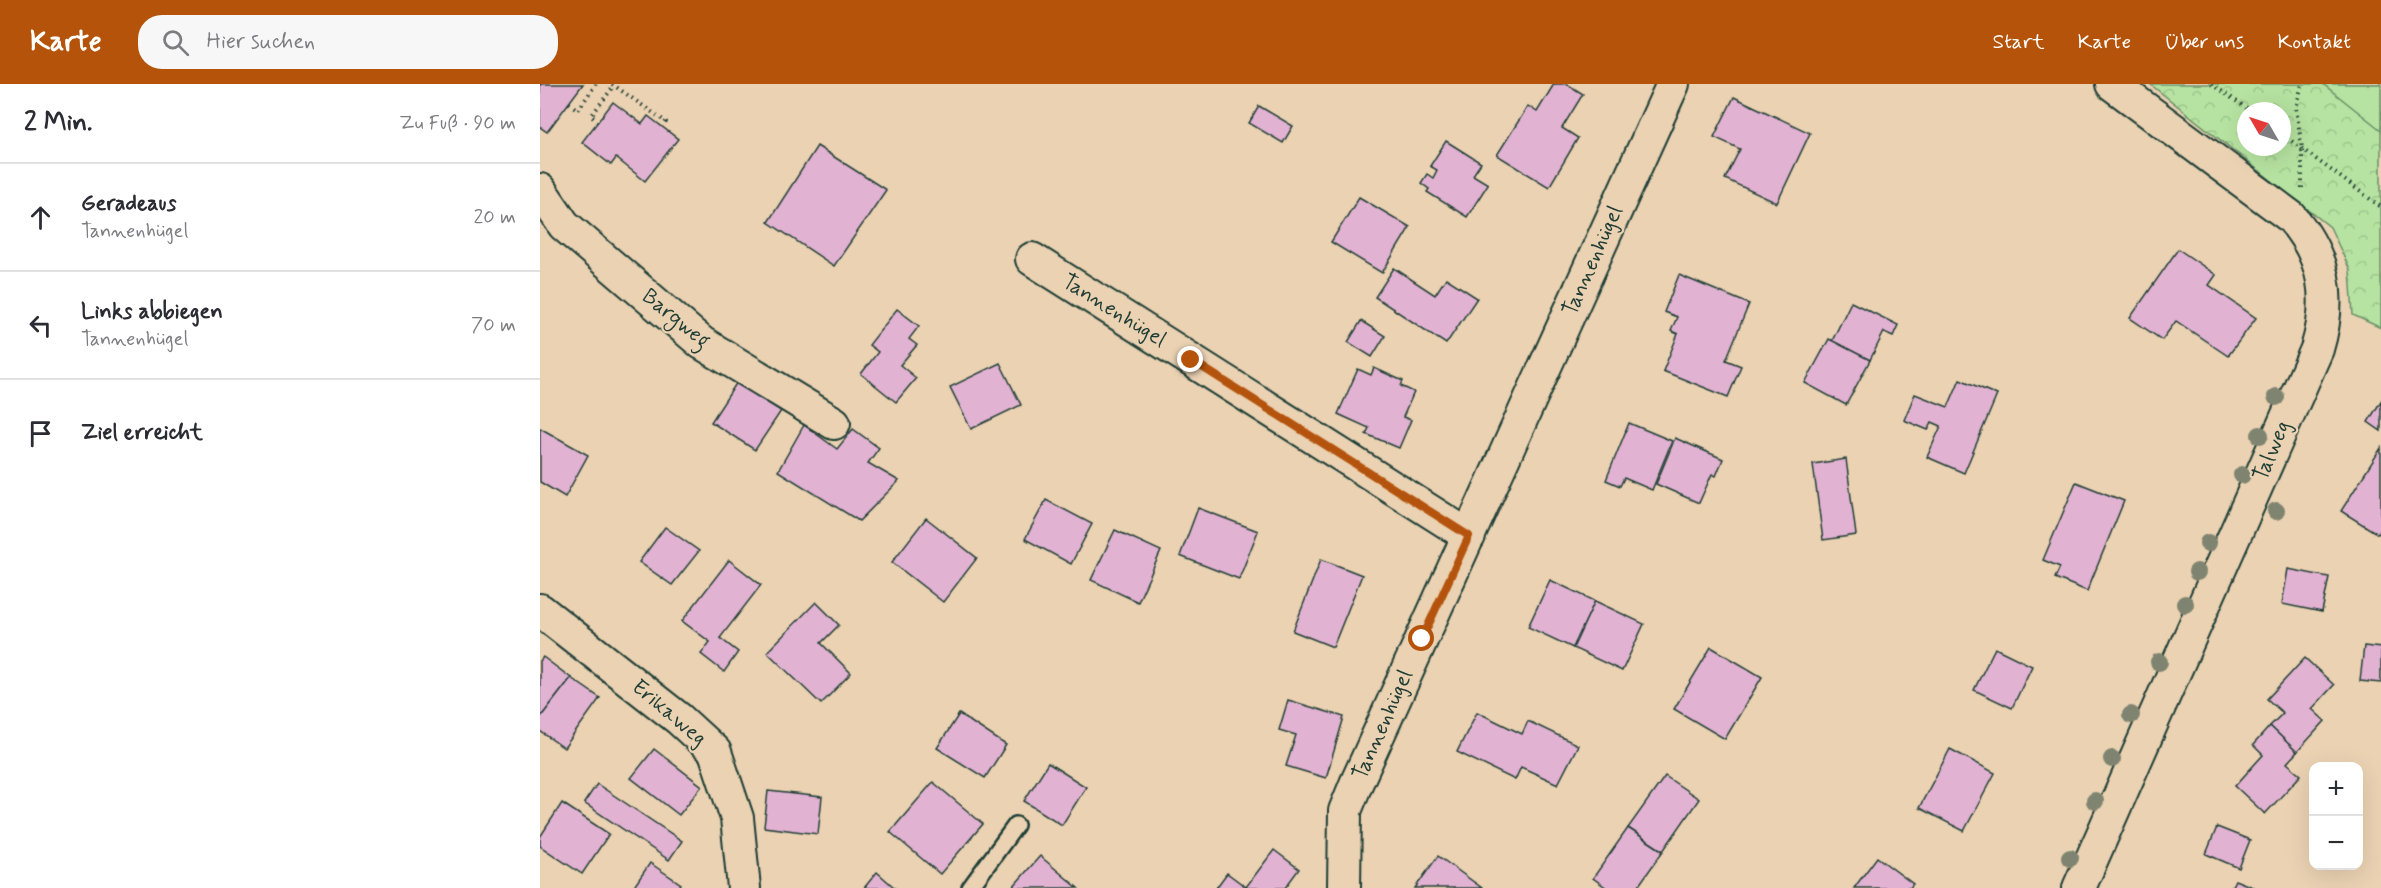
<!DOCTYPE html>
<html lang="de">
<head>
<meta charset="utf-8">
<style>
	:root { --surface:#fff; --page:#f7f7f7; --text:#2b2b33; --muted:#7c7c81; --line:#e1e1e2; --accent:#b45309 }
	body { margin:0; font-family:Mynerve,sans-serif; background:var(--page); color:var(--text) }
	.controls { position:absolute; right:18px; bottom:18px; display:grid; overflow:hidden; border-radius:12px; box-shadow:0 6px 24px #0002 }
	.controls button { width:54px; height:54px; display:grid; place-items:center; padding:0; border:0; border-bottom:2px solid var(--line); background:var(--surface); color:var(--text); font:30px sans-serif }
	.compass { position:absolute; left:1697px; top:18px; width:54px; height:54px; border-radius:50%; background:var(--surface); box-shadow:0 6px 24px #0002; rotate:309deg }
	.stop { position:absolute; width:18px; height:18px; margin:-14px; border:4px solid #b45309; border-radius:50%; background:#fff }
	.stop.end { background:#b45309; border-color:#fff; box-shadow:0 2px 6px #0008 }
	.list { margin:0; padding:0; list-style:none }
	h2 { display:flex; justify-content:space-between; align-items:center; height:78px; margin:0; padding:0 24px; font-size:26px }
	h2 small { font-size:20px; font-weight:400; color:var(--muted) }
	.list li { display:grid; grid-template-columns:39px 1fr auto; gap:18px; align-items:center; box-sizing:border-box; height:108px; padding:0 24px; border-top:2px solid var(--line) }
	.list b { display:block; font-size:22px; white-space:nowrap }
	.list p { margin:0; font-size:20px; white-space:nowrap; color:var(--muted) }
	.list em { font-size:20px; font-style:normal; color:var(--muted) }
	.icon { flex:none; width:33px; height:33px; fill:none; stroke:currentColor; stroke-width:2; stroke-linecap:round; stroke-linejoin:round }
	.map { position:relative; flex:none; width:1841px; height:804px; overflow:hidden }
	header { display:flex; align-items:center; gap:36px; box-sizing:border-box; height:84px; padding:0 30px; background:var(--accent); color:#fff }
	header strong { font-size:28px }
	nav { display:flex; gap:33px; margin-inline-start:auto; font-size:21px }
	.search { width:420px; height:54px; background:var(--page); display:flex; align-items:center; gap:15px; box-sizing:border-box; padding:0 21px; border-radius:24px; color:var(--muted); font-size:22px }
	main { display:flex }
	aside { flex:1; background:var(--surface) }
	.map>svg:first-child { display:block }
</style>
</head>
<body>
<header>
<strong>Karte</strong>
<div class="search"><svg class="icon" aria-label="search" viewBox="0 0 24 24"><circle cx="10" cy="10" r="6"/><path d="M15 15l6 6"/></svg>Hier suchen</div>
<nav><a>Start</a><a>Karte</a><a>Über uns</a><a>Kontakt</a></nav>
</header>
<main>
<aside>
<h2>2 Min.<small>Zu Fuß · 90 m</small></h2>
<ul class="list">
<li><svg class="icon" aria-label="ahead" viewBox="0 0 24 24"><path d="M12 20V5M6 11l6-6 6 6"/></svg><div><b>Geradeaus</b><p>Tannenhügel</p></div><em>20 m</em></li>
<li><svg class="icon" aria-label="left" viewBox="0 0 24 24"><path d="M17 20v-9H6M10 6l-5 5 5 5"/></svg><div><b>Links abbiegen</b><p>Tannenhügel</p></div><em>70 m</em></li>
<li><svg class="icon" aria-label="arrive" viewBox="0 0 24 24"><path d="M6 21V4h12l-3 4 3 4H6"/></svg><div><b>Ziel erreicht</b></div></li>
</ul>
</aside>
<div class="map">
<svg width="1841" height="804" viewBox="0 0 1841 804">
	<defs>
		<pattern id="forest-crowns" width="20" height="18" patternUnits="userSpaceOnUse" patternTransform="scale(1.5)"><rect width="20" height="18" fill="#b6e3a1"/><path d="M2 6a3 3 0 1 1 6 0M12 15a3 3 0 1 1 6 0" fill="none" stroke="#9cc48b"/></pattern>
	</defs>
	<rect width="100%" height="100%" fill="#ebd2b3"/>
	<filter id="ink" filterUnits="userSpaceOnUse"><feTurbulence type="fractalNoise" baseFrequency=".0167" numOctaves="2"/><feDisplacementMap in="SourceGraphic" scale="12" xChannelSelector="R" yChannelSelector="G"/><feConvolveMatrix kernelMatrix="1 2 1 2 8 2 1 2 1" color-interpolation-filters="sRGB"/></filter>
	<g filter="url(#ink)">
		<!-- forest -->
		<path fill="url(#forest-crowns)" stroke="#6a906a" stroke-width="1.5" fill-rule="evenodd" d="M1610 0H1841V244L1813 231 1810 186 1790 143ZM1706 27H1742V63H1706Z"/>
		<!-- pitch -->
		<path fill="#b6e3a1" stroke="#6a906a" stroke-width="1.5" d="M1783 0H1841V46Z"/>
		<!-- building -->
		<g fill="#e2b2d2" stroke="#1f3d34" stroke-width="1.5">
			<path d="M0 0H43L7 48 0 43Z"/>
			<path d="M1014 0H1027L1043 10 1022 44 1038 54 1009 103 957 71 988 22 997 28Z"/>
			<path d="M1194 13 1270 49 1237 119 1185 95 1200 65 1174 53Z"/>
			<path d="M73 18 102 40 108 32 138 55 105 97 76 74 71 81 42 58Z"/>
			<path d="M719 22 753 42 743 59 709 39Z"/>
			<path d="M906 57 941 79 933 91 948 100 927 133 887 108 889 105 881 99 887 90 893 94 897 86 890 82Z"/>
			<path d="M277 62 346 106 294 182 228 138Z"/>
			<path d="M819 113 870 143 842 189 791 158Z"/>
			<path d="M1638 165 1676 191 1669 201 1716 234 1688 272 1636 237 1622 256 1590 234Z"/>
			<path d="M854 184 895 211 906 194 937 214 906 260 835 213Z"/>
			<path d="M1139 191 1209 220 1186 276 1201 282 1188 313 1123 287 1138 250 1131 247 1137 233 1124 228Z"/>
			<path d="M1311 218 1358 241 1353 252 1344 248 1330 276 1292 257Z"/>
			<path d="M357 225 379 242 369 255 377 261 360 281 376 294 356 318 321 290 338 268 329 261Z"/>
			<path d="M821 237 845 252 832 273 808 258Z"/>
			<path d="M1289 255 1330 276 1306 321 1265 299Z"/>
			<path d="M460 279 481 321 431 345 410 303Z"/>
			<path d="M834 284 863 297 861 302 874 308 863 333 871 336 859 364 826 350 829 344 798 330 818 285 831 291Z"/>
			<path d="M1420 295 1457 311 1424 389 1387 373 1401 342 1392 338 1388 346 1364 336 1375 310 1408 323Z"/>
			<path d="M197 298 241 327 215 366 171 338Z"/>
			<path d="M1841 317V347L1828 338Z"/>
			<path d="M1089 339 1132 357 1112 406 1084 394 1080 402 1066 396Z"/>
			<path d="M264 341 297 365 313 345 339 364 328 379 359 397 319 437 238 387Z"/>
			<path d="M0 344 48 371 25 413 0 398Z"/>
			<path d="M1135 354 1183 375 1176 392 1172 390 1159 419 1116 400Z"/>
			<path d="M1841 364V446L1838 450 1801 427Z"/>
			<path d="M1306 375 1316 451 1283 456 1273 380Z"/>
			<path d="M1536 398 1584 417 1547 507 1515 494 1520 483 1503 476Z"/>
			<path d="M506 416 552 440 531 480 485 455Z"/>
			<path d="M658 424 718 447 699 495 640 472Z"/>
			<path d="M386 434 437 474 403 518 352 478Z"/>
			<path d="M125 443 159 467 132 501 99 478Z"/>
			<path d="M575 446 621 467 598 518 551 496Z"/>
			<path d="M781 475 822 491 793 563 753 547Z"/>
			<path d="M189 476 221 501 180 554 198 568 184 588 161 570 170 558 142 537Z"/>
			<path d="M1748 485 1789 493 1782 528 1742 520Z"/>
			<path d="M1010 496 1055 517 1033 564 988 543Z"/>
			<path d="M1055 517 1104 540 1082 587 1033 564Z"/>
			<path d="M276 518 299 541 281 559 311 589 281 620 227 568Z"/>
			<path d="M1824 562 1841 564V599L1820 597Z"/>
			<path d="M1171 563 1222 593 1185 655 1134 625Z"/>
			<path d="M1455 564 1492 582 1472 624 1434 606Z"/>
			<path d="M3 573 31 594 0 634V577Z"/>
			<path d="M1765 574 1794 601 1772 625 1785 637 1757 668 1730 642 1743 629 1727 615Z"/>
			<path d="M31 594 60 614 24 664 0 647V634Z"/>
			<path d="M748 616 804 633 786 694 746 682 756 651 739 646Z"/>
			<path d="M937 628 982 650 988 637 1038 661 1018 700 981 683 975 696 917 668Z"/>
			<path d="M419 630 466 661 445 694 397 664Z"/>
			<path d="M1730 642 1757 668 1747 679 1761 691 1725 730 1695 702 1723 671 1713 661Z"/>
			<path d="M114 665 162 702 139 731 91 694Z"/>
			<path d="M1410 665 1455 689 1424 747 1379 724Z"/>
			<path d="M508 679 546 703 522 741 484 717Z"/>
			<path d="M1125 692 1159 715 1123 767 1088 744Z"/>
			<path d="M393 698 443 740 400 790 350 748Z"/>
			<path d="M57 700 142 757 129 776 44 719Z"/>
			<path d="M228 707 282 713 278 750 224 743Z"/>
			<path d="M22 719 69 750 42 790 0 762V753Z"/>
			<path d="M1677 743 1710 756 1699 784 1666 770Z"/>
			<path d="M1088 744 1123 767 1097 804H1067L1053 794Z"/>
			<path d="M734 766 759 785 745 804H676L687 789 706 803Z"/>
			<path d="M500 772 538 804H472Z"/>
			<path d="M898 772 942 804H875Z"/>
			<path d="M1337 773 1373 800 1370 804H1314Z"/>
			<path d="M110 779 141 800 138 804H93Z"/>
			<path d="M337 788 355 804H324Z"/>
			<path d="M1695 796 1715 804H1691Z"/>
		</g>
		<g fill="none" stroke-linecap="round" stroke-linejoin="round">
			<!-- service casing -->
			<g stroke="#1f3d34" stroke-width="20">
				<path id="service" d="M430 804 476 741"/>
			</g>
			<!-- minor casing -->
			<g stroke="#1f3d34" stroke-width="36">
				<g id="minor">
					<path d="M0 106 24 141 162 259 294 339"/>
					<path d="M492 175 929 452"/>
					<path d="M0 526 139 635 175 668 197 734 204 804"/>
					<path d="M804 804 805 727 816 700 1133 0"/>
					<path d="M1539 804 1777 265C1792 216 1786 173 1751 133L1572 0"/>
				</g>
			</g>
			<!-- path -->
			<g stroke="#1f3d34" stroke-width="4" stroke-dasharray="1.5 4.5" stroke-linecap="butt">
				<path d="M72 0 126 38 121 42"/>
				<path d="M1671 0 1711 27"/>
				<path d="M29 19 38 26 56 0"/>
				<path d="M58 38 51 32 74 2"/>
				<path d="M1742 50 1841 123"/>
				<path d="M1762 104V64L1756 24 1762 0"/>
			</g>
			<!-- service -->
			<use href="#service" stroke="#ebd2b3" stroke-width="15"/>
			<!-- minor -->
			<use href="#minor" stroke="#ebd2b3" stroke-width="32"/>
		</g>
		<!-- trees -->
		<g fill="#7f8470">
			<circle cx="1736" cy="313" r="9"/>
			<circle cx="1720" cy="351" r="9"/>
			<circle cx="1702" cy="391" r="9"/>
			<circle cx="1736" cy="427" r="9"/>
			<circle cx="1668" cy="459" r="9"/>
			<circle cx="1657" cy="488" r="9"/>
			<circle cx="1645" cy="520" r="9"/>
			<circle cx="1619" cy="578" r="9"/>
			<circle cx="1591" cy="631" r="9"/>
			<circle cx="1572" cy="675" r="9"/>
			<circle cx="1555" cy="717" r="9"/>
			<circle cx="1530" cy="774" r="9"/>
		</g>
	</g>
	<g fill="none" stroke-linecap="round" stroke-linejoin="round" filter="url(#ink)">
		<!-- route -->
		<path stroke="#b45309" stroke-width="8" d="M651 276 929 452 882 555"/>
	</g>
	<g text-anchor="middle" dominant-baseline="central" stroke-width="4.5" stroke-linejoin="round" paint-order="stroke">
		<!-- street labels -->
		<g font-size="22" fill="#1f3d34" stroke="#ebd2b3">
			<text transform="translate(1053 177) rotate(-66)">Tannenhügel</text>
			<text transform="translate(574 227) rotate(32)">Tannenhügel</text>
			<text transform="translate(136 235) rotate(39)">Bargweg</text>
			<text transform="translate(1732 367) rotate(-67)">Talweg</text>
			<text transform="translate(129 629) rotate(40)">Erikaweg</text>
			<text transform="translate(843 641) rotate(-66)">Tannenhügel</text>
		</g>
	</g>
</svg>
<div class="controls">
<button>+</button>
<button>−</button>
</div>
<svg class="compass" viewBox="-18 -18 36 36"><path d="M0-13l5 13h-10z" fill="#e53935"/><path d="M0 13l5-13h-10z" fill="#7c7c81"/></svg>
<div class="stop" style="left:882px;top:555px"></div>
<div class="stop end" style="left:651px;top:276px"></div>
</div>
</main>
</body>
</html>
